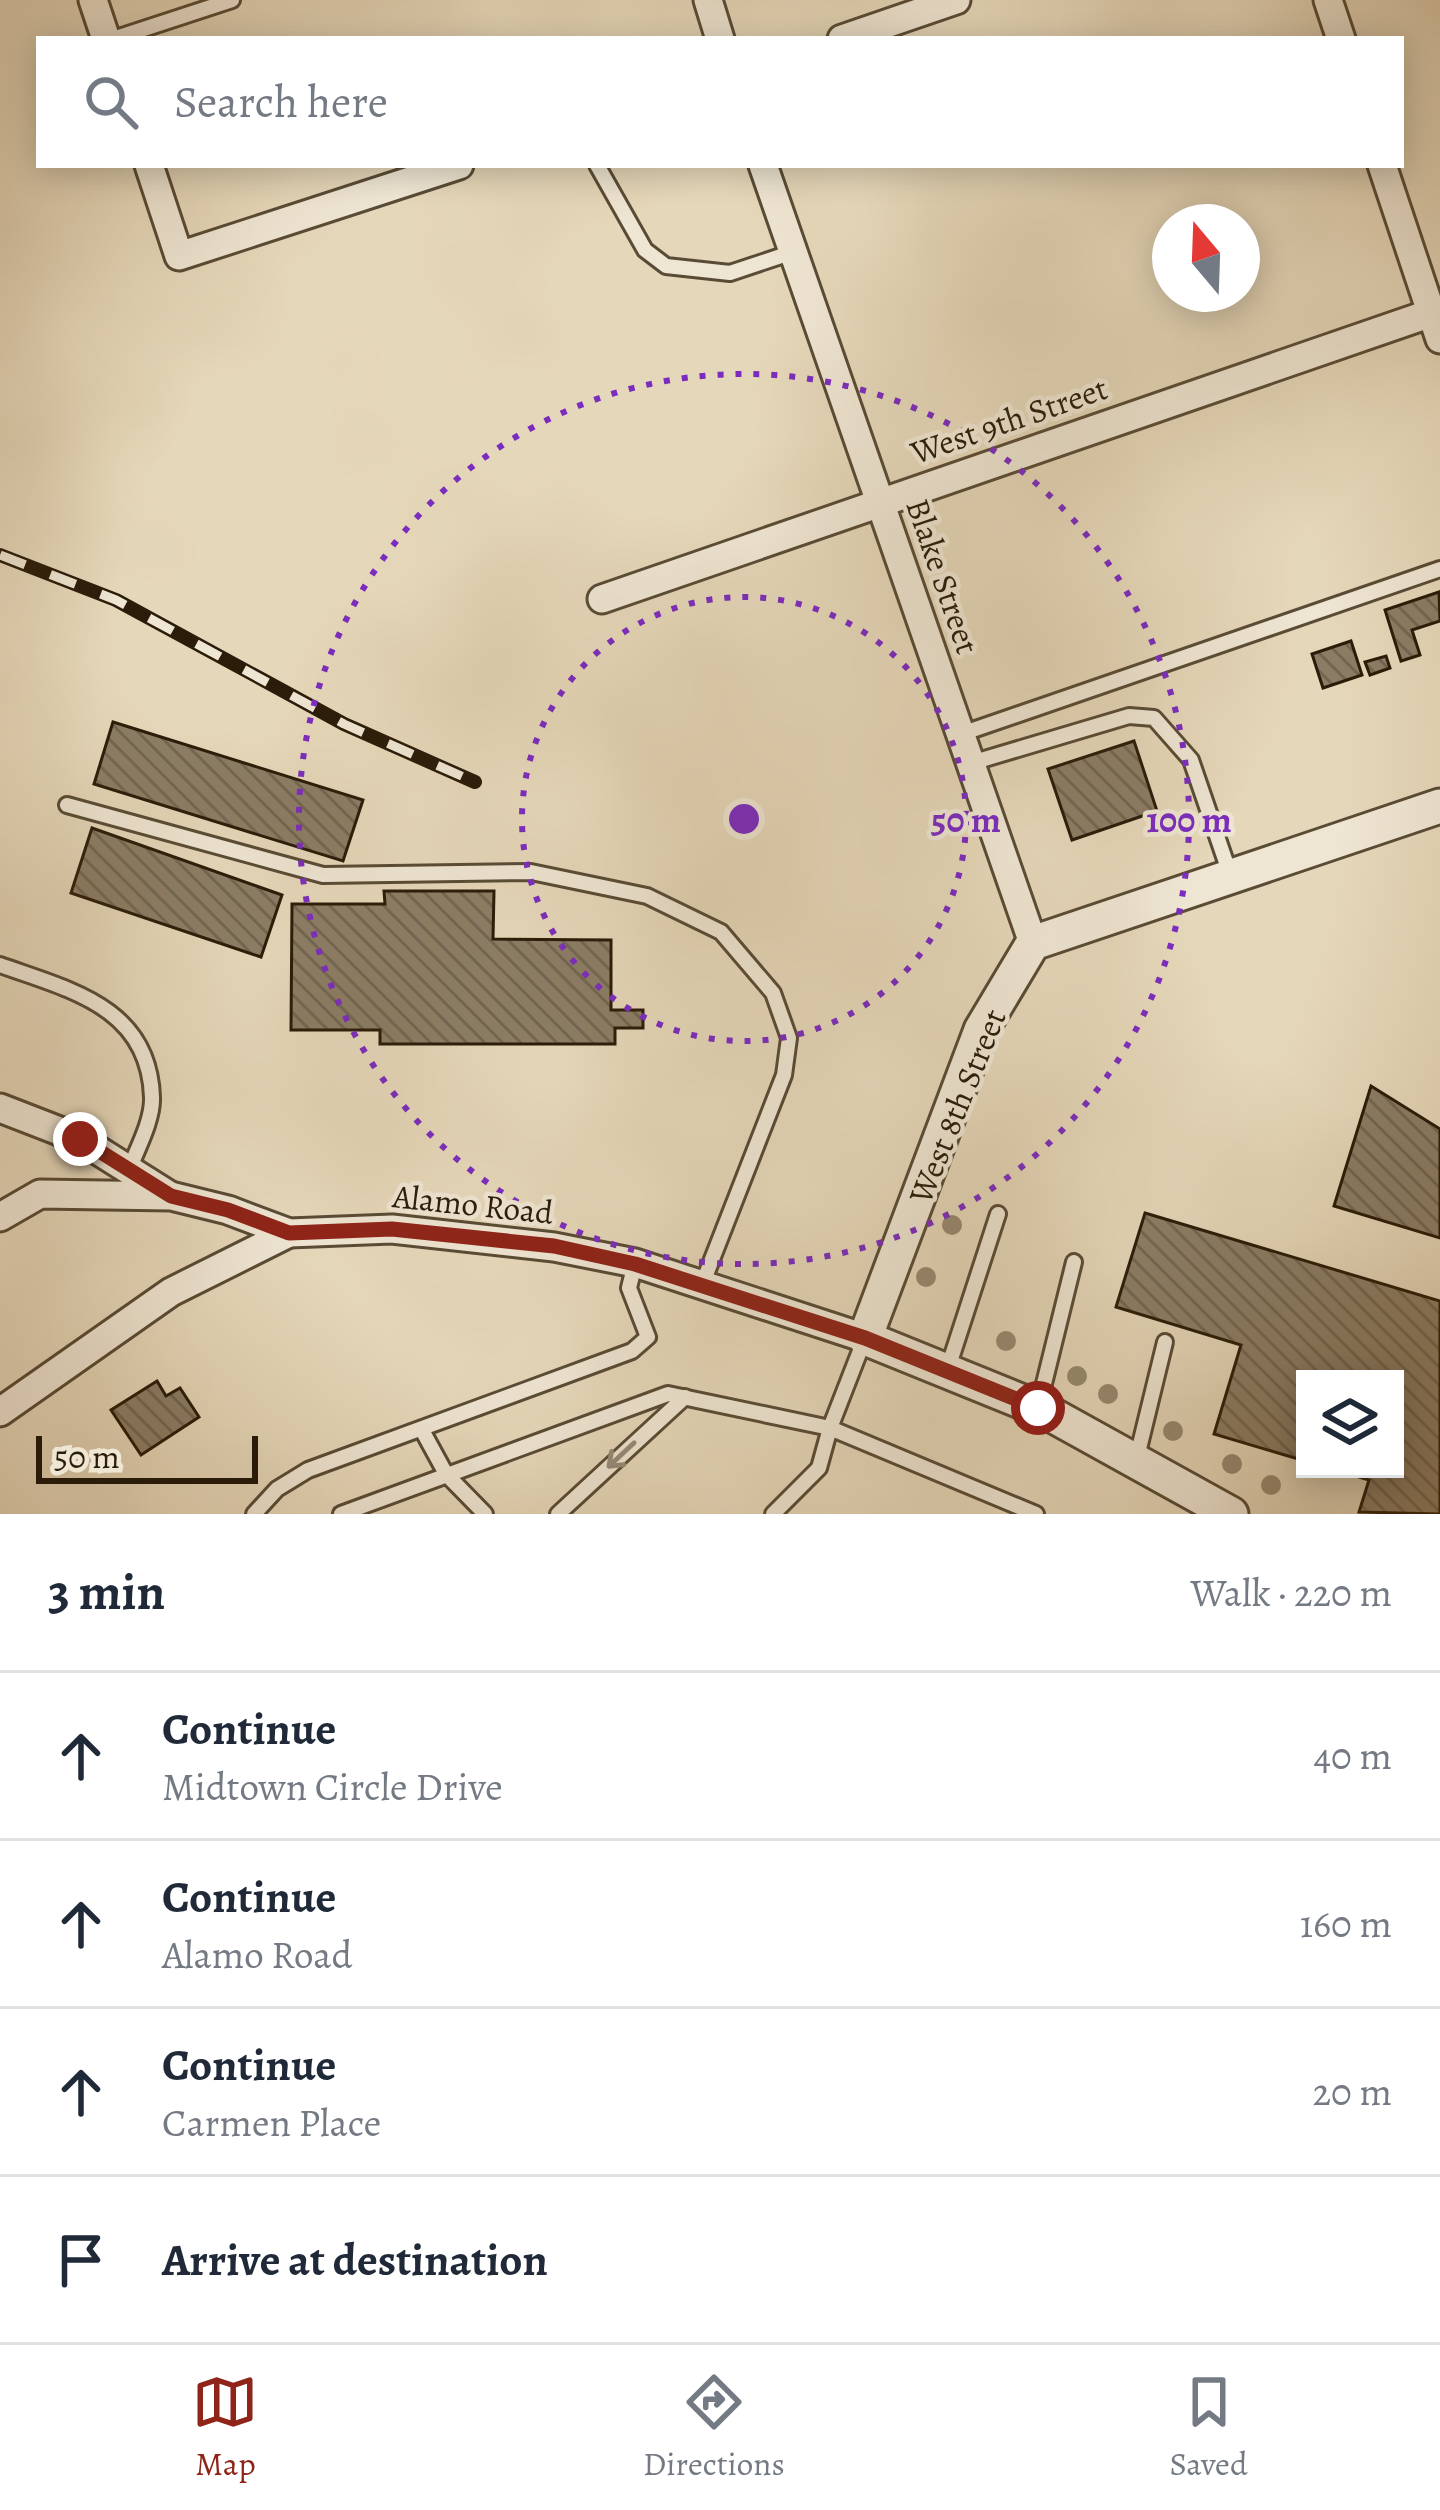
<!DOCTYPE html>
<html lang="en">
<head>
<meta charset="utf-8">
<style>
	:root { --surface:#fff; --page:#f2f2f3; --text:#1f2937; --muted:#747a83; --line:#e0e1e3; --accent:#8f2418 }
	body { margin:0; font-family:Alegreya,serif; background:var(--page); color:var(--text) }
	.controls { position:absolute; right:36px; bottom:36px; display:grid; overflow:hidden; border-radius:0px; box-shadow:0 6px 30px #0003 }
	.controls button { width:108px; height:108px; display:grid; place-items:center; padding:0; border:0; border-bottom:3px solid var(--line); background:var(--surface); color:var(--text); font:60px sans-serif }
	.compass { position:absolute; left:1152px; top:204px; width:108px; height:108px; border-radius:50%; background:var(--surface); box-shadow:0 6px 30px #0003; rotate:341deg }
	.scale { position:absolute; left:36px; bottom:30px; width:222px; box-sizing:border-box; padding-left:12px; border:6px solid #2a1c09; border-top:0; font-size:33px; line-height:42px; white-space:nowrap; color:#2a1c09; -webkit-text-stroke:9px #eee5d2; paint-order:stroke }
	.stop { position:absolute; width:36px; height:36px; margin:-27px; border:9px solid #8f2418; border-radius:50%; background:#fff }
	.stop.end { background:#8f2418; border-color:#fff; box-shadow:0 3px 12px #0008 }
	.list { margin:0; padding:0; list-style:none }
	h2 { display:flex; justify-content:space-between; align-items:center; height:156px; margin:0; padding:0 48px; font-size:51px }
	h2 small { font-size:39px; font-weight:400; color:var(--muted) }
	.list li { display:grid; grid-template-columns:78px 1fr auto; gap:36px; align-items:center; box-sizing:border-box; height:168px; padding:0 48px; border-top:3px solid var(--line) }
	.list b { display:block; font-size:45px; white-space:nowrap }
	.list p { margin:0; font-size:39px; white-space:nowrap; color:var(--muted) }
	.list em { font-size:39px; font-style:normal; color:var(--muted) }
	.icon { flex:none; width:66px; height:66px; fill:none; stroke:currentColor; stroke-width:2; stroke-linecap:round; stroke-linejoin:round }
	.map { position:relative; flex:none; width:1440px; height:1514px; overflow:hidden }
	.search { position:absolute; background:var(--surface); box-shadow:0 6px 30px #0003; left:36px; right:36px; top:36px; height:132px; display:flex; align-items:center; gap:30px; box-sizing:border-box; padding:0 42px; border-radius:0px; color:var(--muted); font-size:45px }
	.sheet { height:828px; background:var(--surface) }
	nav { display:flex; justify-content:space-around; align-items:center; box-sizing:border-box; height:168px; border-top:3px solid var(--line); background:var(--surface); font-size:33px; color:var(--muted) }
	nav a { display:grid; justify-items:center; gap:6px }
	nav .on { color:var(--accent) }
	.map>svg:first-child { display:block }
</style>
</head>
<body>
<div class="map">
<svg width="1440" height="1514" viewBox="0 0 1440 1514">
	<defs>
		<pattern id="building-back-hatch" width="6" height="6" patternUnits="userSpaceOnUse" patternTransform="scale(3)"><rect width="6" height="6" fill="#8b7d65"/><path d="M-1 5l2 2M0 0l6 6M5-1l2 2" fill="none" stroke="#726651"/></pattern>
	</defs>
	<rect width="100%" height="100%" fill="#e5d7b9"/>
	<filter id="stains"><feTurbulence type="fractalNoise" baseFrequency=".00167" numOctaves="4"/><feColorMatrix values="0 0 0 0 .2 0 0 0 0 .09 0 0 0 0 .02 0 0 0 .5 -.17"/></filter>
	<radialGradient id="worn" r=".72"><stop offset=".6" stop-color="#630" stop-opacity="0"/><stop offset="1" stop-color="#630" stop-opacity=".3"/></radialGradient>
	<!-- building -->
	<g fill="url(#building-back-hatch)" stroke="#2a1c09" stroke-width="3">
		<path d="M1439 592 1440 621 1412 630 1420 655 1401 661 1385 610Z"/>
		<path d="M1351 641 1362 675 1323 688 1312 654Z"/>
		<path d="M1386 656 1390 668 1370 675 1365 662Z"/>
		<path d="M113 722 363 800 343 861 94 784Z"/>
		<path d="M1134 741 1157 811 1072 840 1048 769Z"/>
		<path d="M92 828 282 895 261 957 71 893Z"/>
		<path d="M384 891H494L493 939 611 940V1010H643V1028H615V1044H380V1030H291L292 904H385Z"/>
		<path d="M1371 1086 1440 1129V1238L1334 1206Z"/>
		<path d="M1145 1213 1440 1301V1514L1359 1512 1369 1480 1333 1469H1395V1379H1305V1461L1214 1434 1241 1345 1116 1307Z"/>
		<path d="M157 1381 166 1396 180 1388 199 1417 141 1455 111 1410Z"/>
	</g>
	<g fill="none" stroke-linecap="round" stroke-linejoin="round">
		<!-- service casing -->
		<g stroke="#594b35" stroke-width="20">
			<g id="service">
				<path d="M113 39 232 0"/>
				<path d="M597 165 645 250 666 266 730 273 793 252"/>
				<path d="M961 734 1440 569"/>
				<path d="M971 763 1129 716 1154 718 1191 760 1230 874"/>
				<path d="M67 805 323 875 531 872 647 896 721 932 773 993 789 1038 784 1075 702 1285"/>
				<path d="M0 965C70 990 149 1007 152 1097 153 1120 137 1149 129 1170"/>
				<path d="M947 1371 998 1214"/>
				<path d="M1038 1408 1074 1262"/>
				<path d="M422 1430 446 1474 485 1514"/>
				<path d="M1136 1461 1165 1342"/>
				<path d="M254 1514 277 1489 308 1470 632 1351 648 1337 629 1288 635 1263"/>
				<path d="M341 1514 668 1394 830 1428 865 1338"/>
				<path d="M558 1514 685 1397"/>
				<path d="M773 1514 819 1468 830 1428 1036 1514"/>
			</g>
		</g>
		<!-- minor casing -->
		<g stroke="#594b35" stroke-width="33">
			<g id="minor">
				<path d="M93 0 106 39"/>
				<path d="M708 0 720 39"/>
				<path d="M1328 0 1341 39"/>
				<path d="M842 39 956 0"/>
				<path d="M149 165 179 256 459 165"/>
				<path d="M763 165 1033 943"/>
				<path d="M1382 165 1440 339"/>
				<path d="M602 599 1440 310"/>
				<path d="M0 1108 80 1139 167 1194"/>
				<path d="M0 1217 40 1194 171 1196 228 1210 289 1233 392 1229 554 1247 635 1263 865 1338"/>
				<path d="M0 1412 171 1292 289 1233"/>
			</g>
		</g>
		<!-- tertiary casing -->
		<g stroke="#594b35" stroke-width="39">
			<path id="tertiary" d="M1231 1514 1045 1411 865 1338 981 1030 1033 943 1440 806"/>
		</g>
		<!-- service -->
		<use href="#service" stroke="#eee5d2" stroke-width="14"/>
		<!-- minor -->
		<use href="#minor" stroke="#eee5d2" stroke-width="27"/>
		<!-- tertiary -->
		<use href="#tertiary" stroke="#eee5d2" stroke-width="33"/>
		<!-- rail casing -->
		<g stroke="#2a1c09" stroke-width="14">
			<path id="rail" d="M0 555 116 600 344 724 475 782"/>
		</g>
		<!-- rail -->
		<use href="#rail" stroke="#eee5d2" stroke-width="9" stroke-dasharray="27" stroke-linecap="butt"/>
	</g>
	<!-- trees -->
	<g fill="#978970">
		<circle cx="952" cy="1225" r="10"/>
		<circle cx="926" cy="1277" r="10"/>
		<circle cx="1006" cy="1341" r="10"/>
		<circle cx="1077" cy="1376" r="10"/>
		<circle cx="1108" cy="1394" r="10"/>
		<circle cx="1173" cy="1431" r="10"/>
		<circle cx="1232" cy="1464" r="10"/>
		<circle cx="1271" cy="1485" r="10"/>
	</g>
	<!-- one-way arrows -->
	<defs><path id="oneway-shaft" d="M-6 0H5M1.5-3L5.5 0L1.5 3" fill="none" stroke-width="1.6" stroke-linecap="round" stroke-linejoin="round" transform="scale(3)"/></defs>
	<use stroke="#968b78" href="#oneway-shaft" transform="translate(621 1455) rotate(137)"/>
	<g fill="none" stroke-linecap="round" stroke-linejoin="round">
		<!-- route -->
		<path stroke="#8f2418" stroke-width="15" d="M80 1139 171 1196 228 1210 289 1233 392 1229 554 1246 635 1264 865 1338 1038 1408"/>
	</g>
	<!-- distance rings -->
	<g fill="none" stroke="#7b2cbf" stroke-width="6" stroke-dasharray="6 12">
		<circle cx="744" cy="819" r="222"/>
		<circle cx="744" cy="819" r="445"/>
	</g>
	<g text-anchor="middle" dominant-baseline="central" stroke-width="9" stroke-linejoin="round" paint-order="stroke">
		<!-- street labels -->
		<g font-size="33" fill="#2a1c09" stroke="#eee5d2">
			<text transform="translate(1009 420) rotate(-19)">West 9th Street</text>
			<text transform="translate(943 576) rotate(71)">Blake Street</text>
			<text transform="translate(957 1106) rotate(-68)">West 8th Street</text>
			<text transform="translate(473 1204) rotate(6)">Alamo Road</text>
		</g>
	</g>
	<circle cx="744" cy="819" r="18" fill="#7b2cbf" stroke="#eee5d2" stroke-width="6"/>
	<g font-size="36" text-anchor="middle" font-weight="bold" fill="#7b2cbf" stroke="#eee5d2" stroke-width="9" stroke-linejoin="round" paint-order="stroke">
		<text x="966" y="832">50 m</text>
		<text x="1189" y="832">100 m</text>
	</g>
	<rect width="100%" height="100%" filter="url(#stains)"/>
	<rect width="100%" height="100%" fill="url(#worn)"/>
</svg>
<div class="controls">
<button><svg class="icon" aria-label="layers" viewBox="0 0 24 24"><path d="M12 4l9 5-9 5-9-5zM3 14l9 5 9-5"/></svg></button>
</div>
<svg class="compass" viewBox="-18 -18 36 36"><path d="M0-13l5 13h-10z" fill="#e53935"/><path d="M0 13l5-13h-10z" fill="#747a83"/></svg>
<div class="scale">50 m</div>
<div class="stop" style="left:1038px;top:1408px"></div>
<div class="stop end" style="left:80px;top:1139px"></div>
<div class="search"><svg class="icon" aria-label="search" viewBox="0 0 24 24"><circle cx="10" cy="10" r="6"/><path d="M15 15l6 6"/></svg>Search here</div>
</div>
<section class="sheet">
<h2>3 min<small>Walk · 220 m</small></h2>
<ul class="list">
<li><svg class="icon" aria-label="ahead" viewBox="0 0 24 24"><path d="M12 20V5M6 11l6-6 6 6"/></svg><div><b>Continue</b><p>Midtown Circle Drive</p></div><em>40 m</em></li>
<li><svg class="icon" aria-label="ahead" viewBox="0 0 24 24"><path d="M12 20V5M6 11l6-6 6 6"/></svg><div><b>Continue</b><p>Alamo Road</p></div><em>160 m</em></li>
<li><svg class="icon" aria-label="ahead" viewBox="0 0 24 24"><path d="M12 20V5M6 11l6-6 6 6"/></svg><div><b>Continue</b><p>Carmen Place</p></div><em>20 m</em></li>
<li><svg class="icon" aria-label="arrive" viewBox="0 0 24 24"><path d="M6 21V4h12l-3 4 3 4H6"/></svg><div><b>Arrive at destination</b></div></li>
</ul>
</section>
<nav>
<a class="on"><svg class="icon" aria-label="map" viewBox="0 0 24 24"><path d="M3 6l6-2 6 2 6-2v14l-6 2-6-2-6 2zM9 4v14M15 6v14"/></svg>Map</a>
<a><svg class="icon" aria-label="directions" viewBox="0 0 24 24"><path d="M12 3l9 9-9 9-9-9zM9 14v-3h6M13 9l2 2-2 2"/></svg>Directions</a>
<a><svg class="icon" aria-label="saved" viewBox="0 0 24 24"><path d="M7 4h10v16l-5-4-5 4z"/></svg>Saved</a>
</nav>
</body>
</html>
